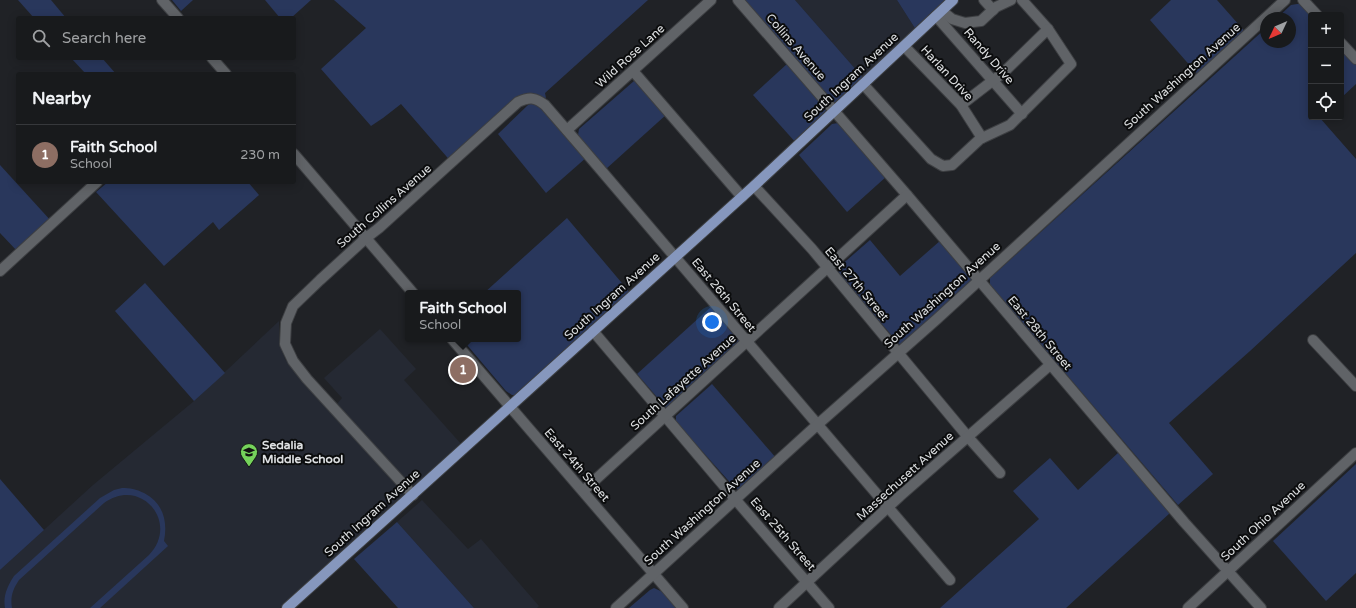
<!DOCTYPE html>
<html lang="en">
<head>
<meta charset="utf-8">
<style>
	:root { --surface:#181a1c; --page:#212325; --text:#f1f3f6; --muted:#9fa1a3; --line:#36383b; --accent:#75d25b }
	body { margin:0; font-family:"Varela Round",sans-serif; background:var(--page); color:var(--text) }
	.controls { position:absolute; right:12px; top:12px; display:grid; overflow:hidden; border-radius:4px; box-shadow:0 2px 10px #0003 }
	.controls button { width:36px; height:36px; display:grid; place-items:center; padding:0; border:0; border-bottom:1px solid var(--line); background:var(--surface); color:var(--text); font:20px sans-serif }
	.compass { position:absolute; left:1260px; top:12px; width:36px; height:36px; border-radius:50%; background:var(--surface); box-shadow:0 2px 10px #0003; rotate:226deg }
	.you { position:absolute; left:712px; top:322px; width:14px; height:14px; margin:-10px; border:3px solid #fff; border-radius:50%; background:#1a73e8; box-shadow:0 0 0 6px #1a73e833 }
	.badge { display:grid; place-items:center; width:26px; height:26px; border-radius:50%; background:var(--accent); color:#fff; font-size:13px; font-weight:700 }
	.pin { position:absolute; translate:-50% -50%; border:2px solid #fff; box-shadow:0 1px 4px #0006 }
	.popup { position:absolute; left:405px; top:290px; width:116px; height:52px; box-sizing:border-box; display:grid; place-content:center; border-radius:4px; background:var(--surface); filter:drop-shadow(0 1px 3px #0005); font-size:13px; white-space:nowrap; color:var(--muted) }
	.popup b { font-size:15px; color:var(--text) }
	.popup::after { content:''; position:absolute; left:50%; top:100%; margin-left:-8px; border:8px solid transparent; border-top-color:var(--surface) }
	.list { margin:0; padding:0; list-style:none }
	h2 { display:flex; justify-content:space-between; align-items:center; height:52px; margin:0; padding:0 16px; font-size:17px }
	h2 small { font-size:13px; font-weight:400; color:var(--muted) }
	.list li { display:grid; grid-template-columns:26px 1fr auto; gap:12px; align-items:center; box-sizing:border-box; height:60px; padding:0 16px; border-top:1px solid var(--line) }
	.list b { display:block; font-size:15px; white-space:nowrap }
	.list p { margin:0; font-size:13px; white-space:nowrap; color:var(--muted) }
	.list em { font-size:13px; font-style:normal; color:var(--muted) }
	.icon { flex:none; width:22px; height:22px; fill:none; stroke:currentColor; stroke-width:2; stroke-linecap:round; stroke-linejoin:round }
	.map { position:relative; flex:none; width:1356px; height:608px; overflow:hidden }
	.search { position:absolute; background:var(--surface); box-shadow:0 2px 10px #0003; left:16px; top:16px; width:280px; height:44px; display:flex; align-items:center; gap:10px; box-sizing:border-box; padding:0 14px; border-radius:4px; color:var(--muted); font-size:15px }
	.panel { position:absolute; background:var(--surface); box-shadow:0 2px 10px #0003; left:16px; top:72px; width:280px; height:112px; border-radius:4px }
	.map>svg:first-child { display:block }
</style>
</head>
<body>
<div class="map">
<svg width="1356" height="608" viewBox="0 0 1356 608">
	<rect width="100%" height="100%" fill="#202226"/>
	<!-- built -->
	<g fill="#252933">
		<path d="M795 0H897L918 33 865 80Z"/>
		<path d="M279 321V339L285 359 407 494 280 608H0V570L93 485 194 401Z"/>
		<path d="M380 329 416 369 404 380 462 445 413 489 337 404 342 398 324 378Z"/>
		<path d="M422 500 468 549 481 539 539 606 537 608H474L397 522Z"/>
	</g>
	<!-- green -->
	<g fill="#29375c">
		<path d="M18 0H51L66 18H34Z"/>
		<path d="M172 0H193L181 11Z"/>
		<path d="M265 0H311L291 18H280Z"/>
		<path d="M334 0H648L545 93 546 98 533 96 453 164 401 104 383 118 371 126 321 69 366 28Z"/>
		<path d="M742 0H795L865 80 836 104 830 100 795 58 789 55Z"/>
		<path d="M897 0H952L918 33Z"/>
		<path d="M1171 0H1217L1247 34 1200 77 1150 20Z"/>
		<path d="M1297 4H1304L1311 15V117H1321L1320 118 1356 159V253L1250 351 1169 423 1213 474 1178 505 990 285V278L1266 28V42H1290V18H1277L1291 5Z"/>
		<path d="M1341 45 1356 62V84L1341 98Z"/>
		<path d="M71 58H102L116 74H86Z"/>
		<path d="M788 63 828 109 827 116 797 144 753 95Z"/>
		<path d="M634 81H639L667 114 606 169 578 135 579 129Z"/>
		<path d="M536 102 587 157 546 193 498 134 528 105Z"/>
		<path d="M838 123 887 176 847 212 799 155 832 124Z"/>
		<path d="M0 165 52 222 18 252 0 233Z"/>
		<path d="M108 182H248L259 195 219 230 213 222 164 266 96 192Z"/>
		<path d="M567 218 632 295 519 395H512L506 391 462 339H518V293H484Z"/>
		<path d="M870 240 900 276 941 240 973 278 971 283 905 345 899 344 838 273 839 267Z"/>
		<path d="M145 283 225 373 194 401 115 311Z"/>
		<path d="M712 306 744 343 669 411 637 374Z"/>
		<path d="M712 384 777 459 741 490 735 488 676 422V416Z"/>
		<path d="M1119 452 1170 513 1066 608H940L1039 519 1013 491 1050 458 1078 490Z"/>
		<path d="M1356 464V573L1326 601 1273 541Z"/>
		<path d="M0 479 44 530 0 570Z"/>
		<path d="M122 488C130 488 136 489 144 493 163 503 168 521 164 541L168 546 100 608H90L149 555C180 523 141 476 104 503L19 580C13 589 10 597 12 608H5C3 596 7 587 14 576L100 498 114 490Z"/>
		<path d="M397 522 474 608H398L354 559Z"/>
		<path d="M654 588 667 594 679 608H629L650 590Z"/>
	</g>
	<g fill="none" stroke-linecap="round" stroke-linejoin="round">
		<!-- minor casing -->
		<g stroke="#3d3f42" stroke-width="12">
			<g id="minor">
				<path d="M162 0 178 18"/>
				<path d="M738 0 907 195 1184 522 1261 608"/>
				<path d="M984 0 993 10"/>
				<path d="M1303 0 1317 15"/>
				<path d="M942 11 952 19 965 23 981 21 996 7 1011 0"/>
				<path d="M936 16 1022 114"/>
				<path d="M1341 43 1356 59"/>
				<path d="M904 46 961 105 982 138"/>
				<path d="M212 58 226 74"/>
				<path d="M633 71 742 197"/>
				<path d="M863 84 931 159 943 166 952 165 980 139 1010 125 1071 64 1048 29 1022 0"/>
				<path d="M961 105 1004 72 1048 29"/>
				<path d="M567 130 711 0"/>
				<path d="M294 154 413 293"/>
				<path d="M754 186 812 249 968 437 1000 473"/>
				<path d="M0 271 97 182"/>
				<path d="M593 331 735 499 829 608"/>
				<path d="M452 339 683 608"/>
				<path d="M1313 340 1356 386"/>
				<path d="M583 491 907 195"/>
				<path d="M413 495 307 379 293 361 285 344 286 323 293 306 320 280 366 238 379 228 518 102C529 97 535 97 545 105L583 149 950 580"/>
				<path d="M616 608 817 425 937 319 1285 0"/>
				<path d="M779 608 900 496 1050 365"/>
				<path d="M1188 608 1356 453"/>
			</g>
		</g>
		<!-- major casing -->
		<g stroke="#3d3f42" stroke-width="12">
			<path id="major" d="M287 608 754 186 953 0"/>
		</g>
		<!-- minor -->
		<use href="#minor" stroke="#606367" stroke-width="10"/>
		<!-- major -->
		<use href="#major" stroke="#8697bd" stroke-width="10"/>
	</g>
	<!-- icons -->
	<defs>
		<g id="school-pin" transform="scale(0.9)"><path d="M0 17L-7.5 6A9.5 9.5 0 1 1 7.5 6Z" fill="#75d25b" stroke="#0b0c0d"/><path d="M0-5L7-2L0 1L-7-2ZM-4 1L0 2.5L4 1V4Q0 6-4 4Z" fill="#111"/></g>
	</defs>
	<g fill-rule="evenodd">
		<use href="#school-pin" x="249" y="452"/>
	</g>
	<g text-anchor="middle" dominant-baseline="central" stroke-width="4" stroke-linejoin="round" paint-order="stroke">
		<!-- street labels -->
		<g font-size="12" fill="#dee0e2" stroke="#0b0c0d">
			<text transform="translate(796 47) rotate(49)">Collins Avenue</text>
			<text transform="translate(630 56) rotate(-42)">Wild Rose Lane</text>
			<text transform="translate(989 56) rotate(49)">Randy Drive</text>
			<text transform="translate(947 73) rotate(47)">Harlan Drive</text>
			<text transform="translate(1182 76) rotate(-42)">South Washington Avenue</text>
			<text transform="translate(851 77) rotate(-43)">South Ingram Avenue</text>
			<text transform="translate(384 206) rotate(-41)">South Collins Avenue</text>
			<text transform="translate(857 284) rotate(50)">East 27th Street</text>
			<text transform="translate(724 295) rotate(50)">East 26th Street</text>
			<text transform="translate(942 295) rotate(-42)">South Washington Avenue</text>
			<text transform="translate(612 296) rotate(-42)">South Ingram Avenue</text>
			<text transform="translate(1040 333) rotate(50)">East 28th Street</text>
			<text transform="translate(683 382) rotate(-42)">South Lafayette Avenue</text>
			<text transform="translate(577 465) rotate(49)">East 24th Street</text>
			<text transform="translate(905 476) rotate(-42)">Massechusett Avenue</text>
			<text transform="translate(702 512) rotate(-42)">South Washington Avenue</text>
			<text transform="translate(372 513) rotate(-42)">South Ingram Avenue</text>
			<text transform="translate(1263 521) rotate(-43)">South Ohio Avenue</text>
			<text transform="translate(783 534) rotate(49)">East 25th Street</text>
		</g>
		<!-- poi labels -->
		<g font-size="12" font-weight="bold" fill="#dee0e2" stroke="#0b0c0d" text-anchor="start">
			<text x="262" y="445">Sedalia<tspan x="262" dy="14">Middle School</tspan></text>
		</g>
	</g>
</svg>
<div class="controls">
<button>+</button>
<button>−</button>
<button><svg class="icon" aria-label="locate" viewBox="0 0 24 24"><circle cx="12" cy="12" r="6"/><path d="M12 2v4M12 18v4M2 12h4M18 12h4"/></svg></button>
</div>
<svg class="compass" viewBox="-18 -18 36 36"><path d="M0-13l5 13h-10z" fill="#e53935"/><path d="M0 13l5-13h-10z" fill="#9fa1a3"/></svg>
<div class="you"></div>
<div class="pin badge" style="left:463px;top:370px;background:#8d6e63">1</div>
<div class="popup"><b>Faith School</b>School</div>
<div class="search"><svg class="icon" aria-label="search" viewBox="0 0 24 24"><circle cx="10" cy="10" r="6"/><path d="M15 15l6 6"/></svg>Search here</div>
<section class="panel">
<h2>Nearby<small></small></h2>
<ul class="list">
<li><span class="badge" style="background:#8d6e63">1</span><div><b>Faith School</b><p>School</p></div><em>230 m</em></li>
</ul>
</section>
</div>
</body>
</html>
